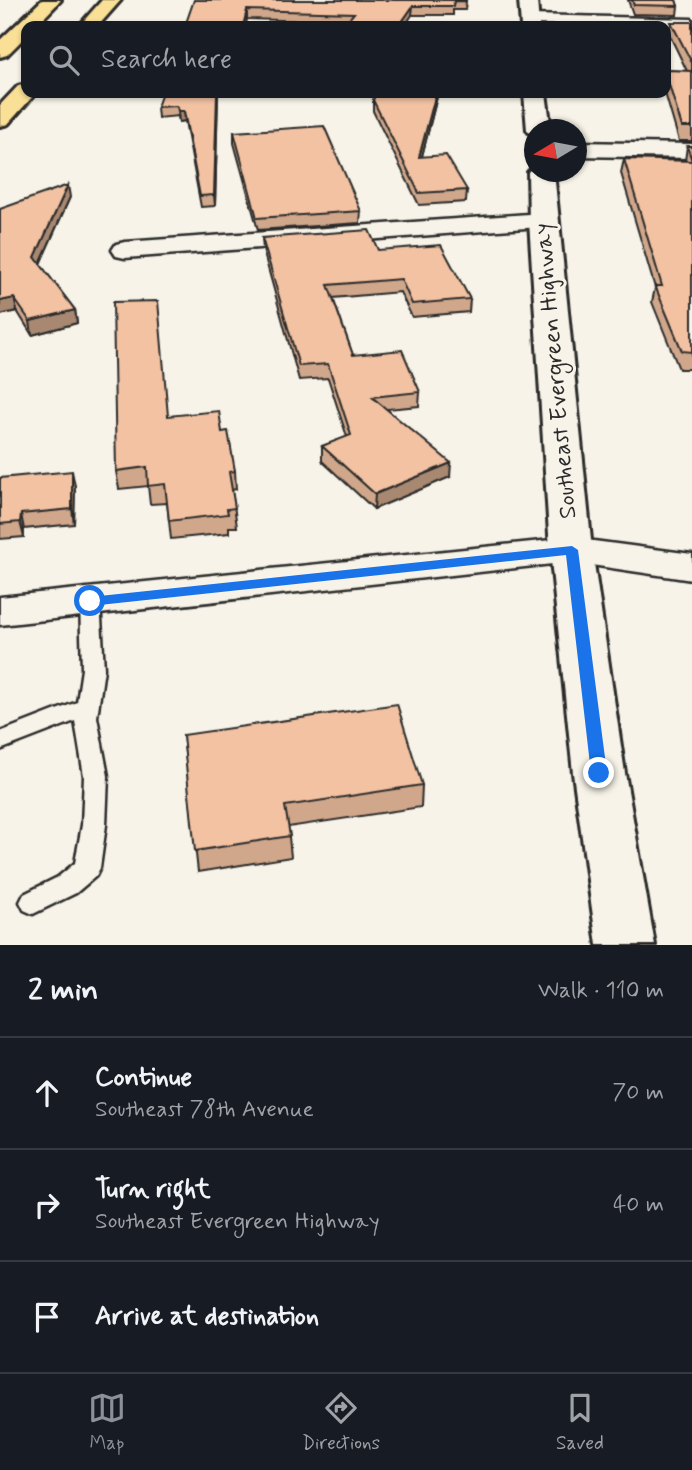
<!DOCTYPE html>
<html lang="en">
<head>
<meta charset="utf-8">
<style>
	:root { --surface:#171b24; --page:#20242c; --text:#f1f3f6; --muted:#9ea1a6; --line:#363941; --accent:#8c9099 }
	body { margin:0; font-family:Mynerve,sans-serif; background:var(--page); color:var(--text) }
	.compass { position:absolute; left:524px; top:119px; width:63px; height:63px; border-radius:50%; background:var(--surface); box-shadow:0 2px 5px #0004; rotate:260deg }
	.stop { position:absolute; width:21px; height:21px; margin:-16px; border:5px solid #1a73e8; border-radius:50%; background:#fff }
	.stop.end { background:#1a73e8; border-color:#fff; box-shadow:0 2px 7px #0008 }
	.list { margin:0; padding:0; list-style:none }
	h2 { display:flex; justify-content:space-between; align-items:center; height:91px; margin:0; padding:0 28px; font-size:30px }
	h2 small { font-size:23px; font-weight:400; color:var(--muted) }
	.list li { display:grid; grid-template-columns:46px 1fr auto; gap:21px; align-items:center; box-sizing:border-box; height:112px; padding:0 28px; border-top:2px solid var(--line) }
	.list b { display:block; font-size:26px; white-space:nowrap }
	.list p { margin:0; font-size:23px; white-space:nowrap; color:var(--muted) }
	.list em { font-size:23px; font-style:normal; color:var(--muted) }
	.icon { flex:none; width:38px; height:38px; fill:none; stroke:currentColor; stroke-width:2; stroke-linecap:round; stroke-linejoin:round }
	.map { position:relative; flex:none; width:692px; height:945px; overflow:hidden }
	.search { position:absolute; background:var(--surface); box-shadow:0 2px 5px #0004; left:21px; right:21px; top:21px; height:77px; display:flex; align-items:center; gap:18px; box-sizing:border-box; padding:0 24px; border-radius:14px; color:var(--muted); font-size:26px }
	.sheet { height:427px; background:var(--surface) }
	nav { display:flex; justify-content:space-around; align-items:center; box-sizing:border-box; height:98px; border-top:2px solid var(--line); background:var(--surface); font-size:19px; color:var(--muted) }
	nav a { display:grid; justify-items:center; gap:4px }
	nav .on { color:var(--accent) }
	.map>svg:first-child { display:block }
</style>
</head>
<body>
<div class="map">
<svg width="692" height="945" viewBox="0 0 692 945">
	<rect width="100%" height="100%" fill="#f7f3e8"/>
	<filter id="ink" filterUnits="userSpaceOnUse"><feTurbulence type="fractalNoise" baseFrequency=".0143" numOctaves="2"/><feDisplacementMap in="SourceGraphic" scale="14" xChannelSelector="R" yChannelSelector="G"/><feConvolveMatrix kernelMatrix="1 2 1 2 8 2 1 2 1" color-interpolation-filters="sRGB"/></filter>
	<g filter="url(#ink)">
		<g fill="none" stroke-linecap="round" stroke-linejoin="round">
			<!-- service casing -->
			<g stroke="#2b2b2b" stroke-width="5">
				<path id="service" d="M90 594 97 596 100 601 104 669 97 717 108 776 106 825 100 868 96 876 76 893 33 914 24 910 20 902 24 894 58 877 75 863 82 825 84 776 75 721 0 750V732L77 702 82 669 80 601 83 596Z"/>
			</g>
			<!-- minor casing -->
			<g stroke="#2b2b2b" stroke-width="5">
				<g id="minor">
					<path d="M530 15 692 19V29H666V26L524 24 521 20Z"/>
					<path d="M576 142 692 144V158L576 156Z"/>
					<path d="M543 213 552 216 556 221 552 226 125 258 116 256 112 250 116 244 125 242Z"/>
					<path d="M571 538 692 554V580L571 562 0 625V597Z"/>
				</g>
			</g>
			<!-- tertiary casing -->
			<g stroke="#2b2b2b" stroke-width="6">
				<g id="tertiary">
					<path d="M519 0H537L539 26H521Z"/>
					<path d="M524 93H546L551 130H534V136L531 135 527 130Z"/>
					<path d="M534 166V172H554L592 550 625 773 655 945H597L573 773 550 550 529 221 528 172Z"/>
				</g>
			</g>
			<!-- motorway casing -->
			<g stroke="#2b2b2b" stroke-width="6">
				<g id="motorway">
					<path d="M42 0H61L36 26H26V36L7 55 0 57V40Z"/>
					<path d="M102 0H121L98 26H79Z"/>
					<path d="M26 84V93H36L8 124 0 126V105L18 86Z"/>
				</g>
			</g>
			<!-- service -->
			<use href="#service" fill="#f7f3e8" fill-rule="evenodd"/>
			<!-- minor -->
			<use href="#minor" fill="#f7f3e8" fill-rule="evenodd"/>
			<!-- tertiary -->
			<use href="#tertiary" fill="#f7f3e8" fill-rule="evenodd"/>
			<!-- motorway -->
			<use href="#motorway" fill="#fadf96" fill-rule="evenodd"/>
		</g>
		<!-- wall -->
		<g fill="#d0a78b" stroke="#2b2b2b" stroke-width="2">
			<path d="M628 0H676L678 6 677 15 633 14Z"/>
			<path d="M466 1 465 10H453V15H412L347 22 247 19 194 2Z"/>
			<path d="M671 22H692V141H679L665 93 666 70 687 71 669 34Z"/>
			<path d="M218 93 215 206 201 207 185 121 179 122 178 116 158 118 157 107Z"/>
			<path d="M376 93H438L422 156 467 190 466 202 419 205 373 111V100Z"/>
			<path d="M234 132 361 211 360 223 258 230 234 143Z"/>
			<path d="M687 146H692V369H679L652 302 655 288 621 173 624 159 685 161Z"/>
			<path d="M70 197 40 264 75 310 77 323 32 335 17 311 0 315Z"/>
			<path d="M262 238 378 250 470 299 469 312 412 317 400 292 333 298 353 355 420 392 419 406 387 409 450 477 374 509 322 461V446L347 437 328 378 299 380 263 250Z"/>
			<path d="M168 416 222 432 235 471 236 489 232 490 237 527H229V533L171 539 167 503 150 504 148 486 119 489 116 471Z"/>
			<path d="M0 478 75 486 74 524 24 529V537L0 539Z"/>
			<path d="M183 735 422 785 421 807 288 827 291 857 198 872Z"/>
		</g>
		<!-- shaded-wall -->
		<g fill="#a98871" stroke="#2b2b2b" stroke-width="2">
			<path d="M413 6 412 15 405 26H399Z"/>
			<path d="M247 10V19L246 26H243Z"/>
			<path d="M217 93 218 96 215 206 214 195Z"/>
			<path d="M436 93H438L419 168V157Z"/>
			<path d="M178 111H184L185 121 179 122Z"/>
			<path d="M68 185 70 197 37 270 35 257Z"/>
			<path d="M14 298 17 311 0 315V301Z"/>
			<path d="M75 310 77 323 32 335 30 321Z"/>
			<path d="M451 463 450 477 374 509 375 494Z"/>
			<path d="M72 471 75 486 74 524 72 509Z"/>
			<path d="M21 514 24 529V537L20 522Z"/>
		</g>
		<!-- building -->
		<g fill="#f2c2a2" stroke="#2b2b2b" stroke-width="2">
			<path d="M194 0H466V1H454L453 6H413L399 26H343L354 13 247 10 243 26H185Z"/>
			<path d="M632 0H676L678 6 634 5Z"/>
			<path d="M671 22H692V63Z"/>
			<path d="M666 70 692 71V127H682L666 75Z"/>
			<path d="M162 93H217L214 195 200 196 184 111H178L177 106 157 107Z"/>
			<path d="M376 93H436L419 157 446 155 467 190 419 193 373 100Z"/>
			<path d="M324 126 361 211 257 218 234 132Z"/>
			<path d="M687 146H692V352L682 351 655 286H662L624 159 692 161Z"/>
			<path d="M68 185 35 257 75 310 30 321 14 298 0 301V209Z"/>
			<path d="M369 230 378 250 441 245 470 299 412 304 401 279 328 285 353 355 402 350 420 392 372 397 451 463 375 494 322 446 351 435 328 364 299 366 262 238Z"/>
			<path d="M158 301 168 416 219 411 222 432 228 431 235 471 229 472 235 508 227 509 228 514 169 521 165 484 148 486 147 467 116 471 113 302Z"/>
			<path d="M72 471V509L21 514 20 522 0 524V478Z"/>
			<path d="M397 704 422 785 285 806 290 836 195 851 183 735Z"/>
		</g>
	</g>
	<!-- route -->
	<path fill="#1a73e8" d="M572 546 578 550 607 773 599 779 591 773 566 555 90 606 84 601 90 597Z"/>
	<g text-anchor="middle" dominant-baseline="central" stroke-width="6" stroke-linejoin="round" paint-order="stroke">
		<!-- street labels -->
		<g font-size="24" fill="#2b2b2b" stroke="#f7f3e8">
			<text transform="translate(556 371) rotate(-95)">Southeast Evergreen Highway</text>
		</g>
	</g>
</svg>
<svg class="compass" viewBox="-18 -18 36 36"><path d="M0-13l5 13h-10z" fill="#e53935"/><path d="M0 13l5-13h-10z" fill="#9ea1a6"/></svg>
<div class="stop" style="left:90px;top:601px"></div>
<div class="stop end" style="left:599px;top:773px"></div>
<div class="search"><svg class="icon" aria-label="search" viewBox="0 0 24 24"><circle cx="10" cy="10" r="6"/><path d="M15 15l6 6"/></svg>Search here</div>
</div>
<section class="sheet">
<h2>2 min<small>Walk · 110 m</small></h2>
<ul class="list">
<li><svg class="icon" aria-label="ahead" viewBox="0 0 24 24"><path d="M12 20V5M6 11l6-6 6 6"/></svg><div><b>Continue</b><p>Southeast 78th Avenue</p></div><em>70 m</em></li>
<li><svg class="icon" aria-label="right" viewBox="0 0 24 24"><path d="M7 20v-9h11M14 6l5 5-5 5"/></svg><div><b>Turn right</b><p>Southeast Evergreen Highway</p></div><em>40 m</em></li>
<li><svg class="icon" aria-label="arrive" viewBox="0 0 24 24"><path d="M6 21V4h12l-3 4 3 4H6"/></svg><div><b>Arrive at destination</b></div></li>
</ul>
</section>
<nav>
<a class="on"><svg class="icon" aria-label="map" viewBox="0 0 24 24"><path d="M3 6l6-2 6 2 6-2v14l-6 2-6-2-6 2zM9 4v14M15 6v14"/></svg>Map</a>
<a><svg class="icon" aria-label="directions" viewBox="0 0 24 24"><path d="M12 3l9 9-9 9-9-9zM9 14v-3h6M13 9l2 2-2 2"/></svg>Directions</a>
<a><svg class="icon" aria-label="saved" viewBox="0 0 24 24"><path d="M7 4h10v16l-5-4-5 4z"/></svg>Saved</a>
</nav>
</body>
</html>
